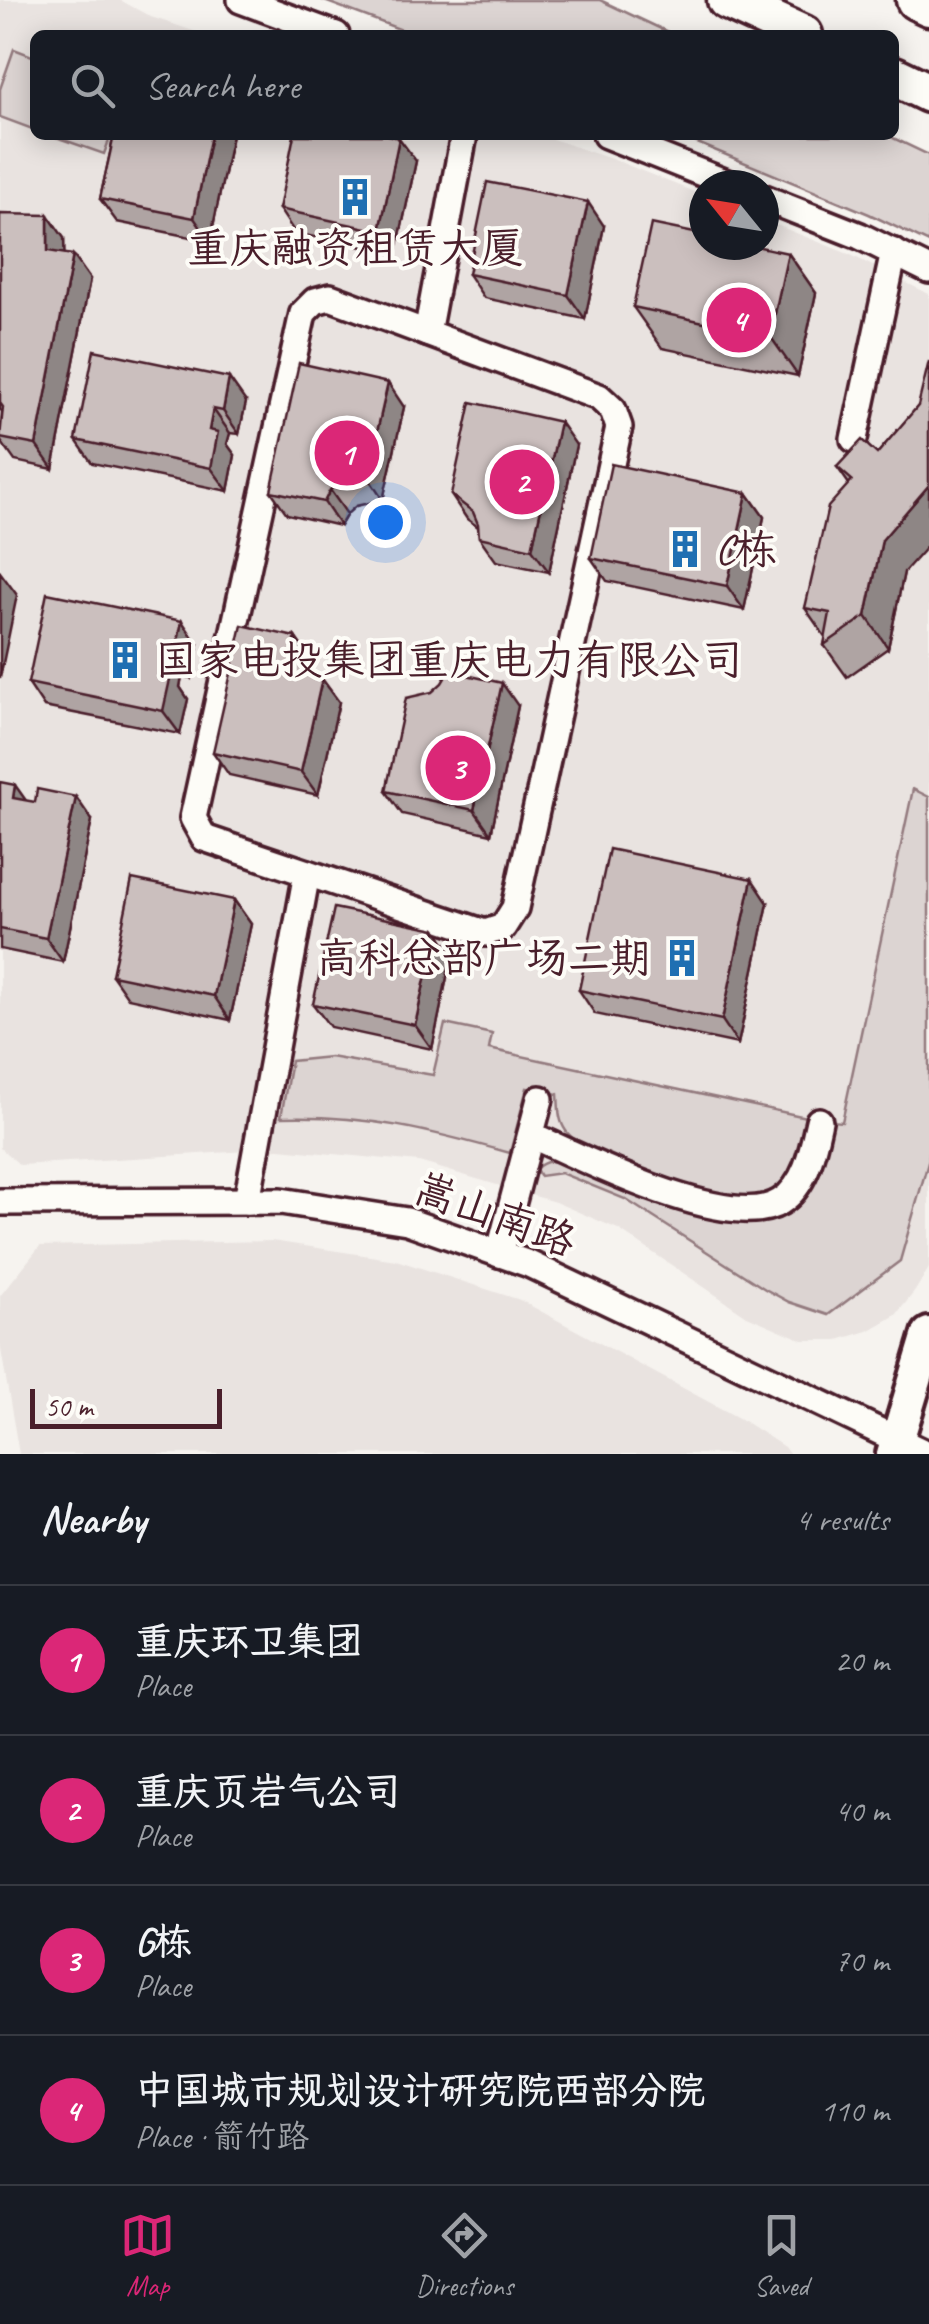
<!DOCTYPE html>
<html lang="en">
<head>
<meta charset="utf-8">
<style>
	:root { --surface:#171b24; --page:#242831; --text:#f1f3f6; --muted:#9ea1a6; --line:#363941; --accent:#db2777 }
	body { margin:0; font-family:Caveat,"LXGW WenKai TC",sans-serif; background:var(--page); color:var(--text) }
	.compass { position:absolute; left:689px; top:170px; width:90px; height:90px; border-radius:50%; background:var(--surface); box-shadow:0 5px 25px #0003; rotate:300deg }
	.scale { position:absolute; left:30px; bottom:25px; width:192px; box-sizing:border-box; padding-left:10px; border:5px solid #4a1f2b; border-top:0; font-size:28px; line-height:35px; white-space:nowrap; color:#4a1f2b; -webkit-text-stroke:8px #fdfcf7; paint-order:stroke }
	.you { position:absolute; left:385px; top:522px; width:35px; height:35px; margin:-25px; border:8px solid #fff; border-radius:50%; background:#1a73e8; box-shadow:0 0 0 15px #1a73e833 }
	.badge { display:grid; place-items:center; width:65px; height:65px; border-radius:50%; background:var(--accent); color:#fff; font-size:32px; font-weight:700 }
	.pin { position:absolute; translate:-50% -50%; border:5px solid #fff; box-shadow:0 2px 10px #0006 }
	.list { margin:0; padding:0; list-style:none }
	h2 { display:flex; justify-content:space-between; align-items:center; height:130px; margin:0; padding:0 40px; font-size:42px }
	h2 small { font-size:32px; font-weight:400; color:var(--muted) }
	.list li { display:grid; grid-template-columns:65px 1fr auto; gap:30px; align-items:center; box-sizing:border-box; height:150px; padding:0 40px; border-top:2px solid var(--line) }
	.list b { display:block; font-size:38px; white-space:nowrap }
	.list p { margin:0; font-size:32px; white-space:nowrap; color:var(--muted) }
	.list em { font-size:32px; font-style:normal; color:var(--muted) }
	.icon { flex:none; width:55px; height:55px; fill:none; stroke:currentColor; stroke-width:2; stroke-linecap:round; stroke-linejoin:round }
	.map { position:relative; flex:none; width:929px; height:1454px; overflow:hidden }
	.search { position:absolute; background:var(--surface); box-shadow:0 5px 25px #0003; left:30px; right:30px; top:30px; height:110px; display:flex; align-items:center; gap:25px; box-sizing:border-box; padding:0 35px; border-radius:15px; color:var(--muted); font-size:38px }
	.sheet { height:730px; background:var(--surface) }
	nav { display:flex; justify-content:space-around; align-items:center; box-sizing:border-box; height:140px; border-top:2px solid var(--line); background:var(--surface); font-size:28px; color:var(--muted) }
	nav a { display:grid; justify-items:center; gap:5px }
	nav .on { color:var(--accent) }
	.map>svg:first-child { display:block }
</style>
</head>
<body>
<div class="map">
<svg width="929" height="1454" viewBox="0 0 929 1454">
	<rect width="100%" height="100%" fill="#f6f3ef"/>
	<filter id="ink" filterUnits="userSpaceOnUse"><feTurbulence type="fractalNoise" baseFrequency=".01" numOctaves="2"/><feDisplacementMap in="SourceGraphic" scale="20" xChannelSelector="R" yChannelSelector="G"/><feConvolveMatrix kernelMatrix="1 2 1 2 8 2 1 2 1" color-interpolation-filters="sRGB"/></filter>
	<g filter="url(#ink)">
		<!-- built -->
		<g fill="#e9e3e0">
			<path d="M0 0H120L151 17 206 35H35V135H541L620 162 704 196V245H764V220L851 255 929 294V1268L915 1291 896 1315 868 1331 838 1340H803L747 1316 618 1229 555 1202 419 1162 279 1149 20 1165 0 1148Z"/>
			<path d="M272 1241 396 1260 520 1300 744 1421 784 1447 789 1454H19L0 1344V1296L40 1246Z"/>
		</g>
		<!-- green -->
		<g fill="#dcd4d2" stroke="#937a7e" stroke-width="2.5">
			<path d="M322 0H600L674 35H415Z"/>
			<path d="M14 49 35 57V130L0 117V89Z"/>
			<path d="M50 135H111L104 154Z"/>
			<path d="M678 135H887L929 155V243L869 214Z"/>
			<path d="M913 789 929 797V1159L900 1261 828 1315 789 1302 765 1289 625 1199 561 1173 540 1176 536 1169C545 1159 556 1161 569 1163 618 1184 743 1245 791 1212 819 1193 824 1152 831 1121L842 1122Z"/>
			<path d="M445 1024 492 1034 489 1049 806 1117C801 1141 798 1178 774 1192 740 1212 587 1161 566 1131 558 1120 559 1107 558 1094L527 1088 510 1153C432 1131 363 1114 281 1117L291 1061 330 1057 433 1075Z"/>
		</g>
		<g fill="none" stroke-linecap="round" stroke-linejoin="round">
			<!-- minor casing -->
			<g stroke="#4a1f2b" stroke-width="32">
				<g id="minor">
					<path d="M241 0 336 35"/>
					<path d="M606 135 732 185"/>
					<path d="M764 198 860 236 929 270"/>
					<path d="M330 297 599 397 613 410 619 427 515 908 503 927 485 933 204 838 193 818 303 313 315 301Z"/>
					<path d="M427 333 464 135"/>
					<path d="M854 439 894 252"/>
					<path d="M531 1135C582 1158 729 1233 780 1202 806 1186 813 1149 819 1121"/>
					<path d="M247 1201 307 873"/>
					<path d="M0 1202 281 1201 407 1221 529 1264 927 1454"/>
					<path d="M499 1254 540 1099"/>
				</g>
			</g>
			<!-- major casing -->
			<g stroke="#4a1f2b" stroke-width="40">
				<path id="major" d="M893 1454 929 1334"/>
			</g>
			<!-- highway casing -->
			<g stroke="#4a1f2b" stroke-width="45">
				<g id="highway">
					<path d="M727 0 803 35"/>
					<path d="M916 0 929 6"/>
					<path d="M894 76 929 93"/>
				</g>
			</g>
			<!-- minor -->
			<use href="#minor" stroke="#fdfcf7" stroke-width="25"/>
			<!-- major -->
			<use href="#major" stroke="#fdfcf7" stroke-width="32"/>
			<!-- highway -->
			<use href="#highway" stroke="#fdfcf7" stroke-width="38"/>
		</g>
		<!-- wall -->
		<g fill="#afa4a3" stroke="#4a1f2b" stroke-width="2.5">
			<path d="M114 135H232L210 241 117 222 100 199Z"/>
			<path d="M416 161 396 254 295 233 279 209Z"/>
			<path d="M0 214 64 238V254L90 279 53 469 15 461 0 440 2 411 0 410Z"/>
			<path d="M604 226 585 319 484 298 468 274Z"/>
			<path d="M788 253 816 293 798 376 662 348 633 307Z"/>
			<path d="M246 402 239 434 230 433 227 444 235 455 228 491 92 463 76 440Z"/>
			<path d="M918 406 904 572 888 648 847 677 824 645 826 638 805 608 849 484 837 467 877 454Z"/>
			<path d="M404 407 383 500 356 506 347 514 340 526 287 514 271 491Z"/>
			<path d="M576 445 549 572 496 561 479 537 478 527 467 519 451 495Z"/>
			<path d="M747 493 764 517 744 610 607 581 591 558Z"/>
			<path d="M295 637 311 660 312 673 322 679 339 702 318 795 229 775 213 752Z"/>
			<path d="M198 645 191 678 182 676 180 687 188 699 180 734 44 707 28 683Z"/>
			<path d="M518 706 491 834 402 814 386 791Z"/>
			<path d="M0 782 26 801 92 820 63 962 0 949Z"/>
			<path d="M234 900 251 924 230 1020 128 998 112 975Z"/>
			<path d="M768 903 738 1044 595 1014 579 990Z"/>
			<path d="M436 929 452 953 432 1049 330 1027 313 1004Z"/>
		</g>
		<!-- shaded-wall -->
		<g fill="#8e8685" stroke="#4a1f2b" stroke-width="2.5">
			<path d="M211 135H232L210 241 194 218Z"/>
			<path d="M399 138 416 161 396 254 380 231Z"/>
			<path d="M588 202 604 226 585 319 568 295Z"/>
			<path d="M48 215 64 238 65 275 48 251Z"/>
			<path d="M788 253 816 293 798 376 770 336Z"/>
			<path d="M73 255 90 279 53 469 36 445Z"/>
			<path d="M229 378 246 402 239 434 223 411Z"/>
			<path d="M388 383 404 407 383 500 367 476Z"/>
			<path d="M213 409 230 433 227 444 235 455 228 491 211 468 209 430Z"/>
			<path d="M560 422 576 445 549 572 532 549Z"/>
			<path d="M929 485V544L904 572 888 648 866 616 882 540Z"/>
			<path d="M330 490 347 514 340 526 324 502Z"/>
			<path d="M747 493 764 517 744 610 727 586Z"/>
			<path d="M0 572 17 595 0 678Z"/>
			<path d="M182 621 198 645 191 678 175 654Z"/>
			<path d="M295 637 311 660 312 674 301 662 295 650Z"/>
			<path d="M166 652 182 676 180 687 188 699 180 734 163 711 161 673Z"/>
			<path d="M322 679 339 702 318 795 301 772Z"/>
			<path d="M502 683 518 706 491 834 474 810Z"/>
			<path d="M15 785 32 809 13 798Z"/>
			<path d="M76 797 92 820 63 962 46 938Z"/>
			<path d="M752 879 768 903 738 1044 722 1020Z"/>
			<path d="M234 900 251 924 230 1020 214 996Z"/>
			<path d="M436 929 452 953 432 1049 415 1025Z"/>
		</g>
		<!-- building -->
		<g fill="#cbbfbe" stroke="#4a1f2b" stroke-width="2.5">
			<path d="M114 135H211L194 218 100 199Z"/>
			<path d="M294 135H387L399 138 380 231 279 209Z"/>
			<path d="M487 182 588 202 568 295 468 274Z"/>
			<path d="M0 214 48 215V251L73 255 36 445 0 438 3 407 0 403Z"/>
			<path d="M651 224 704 235V245H751L788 253 770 336 633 307Z"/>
			<path d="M94 350 229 378 223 411 213 409 209 430 218 432 211 468 76 440Z"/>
			<path d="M929 361V485L882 540 866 616 824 645 830 613 805 608 828 507 852 480 837 467 862 440 877 454 918 406Z"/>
			<path d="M299 363 388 383 367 476 340 482 330 490 324 502 271 491Z"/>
			<path d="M471 402 560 422 532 549 479 537 478 524 473 512 451 495Z"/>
			<path d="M611 464 747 493 727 586 591 558Z"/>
			<path d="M47 593 182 621 175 654 166 652 161 673 171 675 163 711 28 683Z"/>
			<path d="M242 625 295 637V650L301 662 311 672 322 679 301 772 213 752Z"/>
			<path d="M449 671 502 683 474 810 386 791 406 698 432 692 442 683Z"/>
			<path d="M0 782 15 785 13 798 35 802 37 789 76 797 46 938 0 929Z"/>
			<path d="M609 849 752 879 722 1020 579 990Z"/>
			<path d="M132 879 234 900 214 996 112 975Z"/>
			<path d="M334 908 436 929 415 1025 313 1004Z"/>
		</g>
	</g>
	<!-- icons -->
	<defs>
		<g id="building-bare" transform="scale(3)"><path d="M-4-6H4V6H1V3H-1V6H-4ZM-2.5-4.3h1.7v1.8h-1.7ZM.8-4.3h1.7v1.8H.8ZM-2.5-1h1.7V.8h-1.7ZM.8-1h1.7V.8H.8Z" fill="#1f6fb2" stroke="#fdfcf7" stroke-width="2.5" paint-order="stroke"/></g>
	</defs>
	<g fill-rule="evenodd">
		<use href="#building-bare" x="355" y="197"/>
		<use href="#building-bare" x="685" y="549"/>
		<use href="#building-bare" x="125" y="660"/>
		<use href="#building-bare" x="682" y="958"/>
	</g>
	<g text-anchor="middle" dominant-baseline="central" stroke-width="8" stroke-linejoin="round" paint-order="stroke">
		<!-- poi labels -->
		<g font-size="42" fill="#4a1f2b" stroke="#fdfcf7" text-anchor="start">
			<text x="355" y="248" text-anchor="middle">重庆融资租赁大厦</text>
			<text x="715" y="549">C栋</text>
			<text x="155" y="660">国家电投集团重庆电力有限公司</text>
			<text x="652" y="958" text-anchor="end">高科总部广场二期</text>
		</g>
		<!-- street labels -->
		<g font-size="42" fill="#4a1f2b" stroke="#fdfcf7">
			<text transform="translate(495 1215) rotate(20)">嵩山南路</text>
		</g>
	</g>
</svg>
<svg class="compass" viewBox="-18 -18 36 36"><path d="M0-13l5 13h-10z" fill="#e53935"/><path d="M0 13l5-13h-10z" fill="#9ea1a6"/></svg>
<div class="scale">50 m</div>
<div class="you"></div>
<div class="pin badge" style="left:347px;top:453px">1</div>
<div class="pin badge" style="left:522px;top:482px">2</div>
<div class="pin badge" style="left:458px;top:768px">3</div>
<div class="pin badge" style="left:739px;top:320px">4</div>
<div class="search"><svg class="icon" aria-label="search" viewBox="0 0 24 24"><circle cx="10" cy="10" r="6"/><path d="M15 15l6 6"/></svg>Search here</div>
</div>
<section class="sheet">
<h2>Nearby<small>4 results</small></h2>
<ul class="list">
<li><span class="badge">1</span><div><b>重庆环卫集团</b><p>Place</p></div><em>20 m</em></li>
<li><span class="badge">2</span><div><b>重庆页岩气公司</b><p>Place</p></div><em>40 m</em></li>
<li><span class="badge">3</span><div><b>G栋</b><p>Place</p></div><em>70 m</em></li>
<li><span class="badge">4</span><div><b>中国城市规划设计研究院西部分院</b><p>Place · 箭竹路</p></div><em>110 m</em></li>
</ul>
</section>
<nav>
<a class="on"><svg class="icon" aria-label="map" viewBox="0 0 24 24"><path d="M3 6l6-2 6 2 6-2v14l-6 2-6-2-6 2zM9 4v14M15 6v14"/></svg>Map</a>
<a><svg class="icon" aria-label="directions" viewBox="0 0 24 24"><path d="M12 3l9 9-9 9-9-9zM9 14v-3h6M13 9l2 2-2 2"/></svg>Directions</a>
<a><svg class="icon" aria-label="saved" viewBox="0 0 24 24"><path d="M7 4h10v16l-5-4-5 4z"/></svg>Saved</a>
</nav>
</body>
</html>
